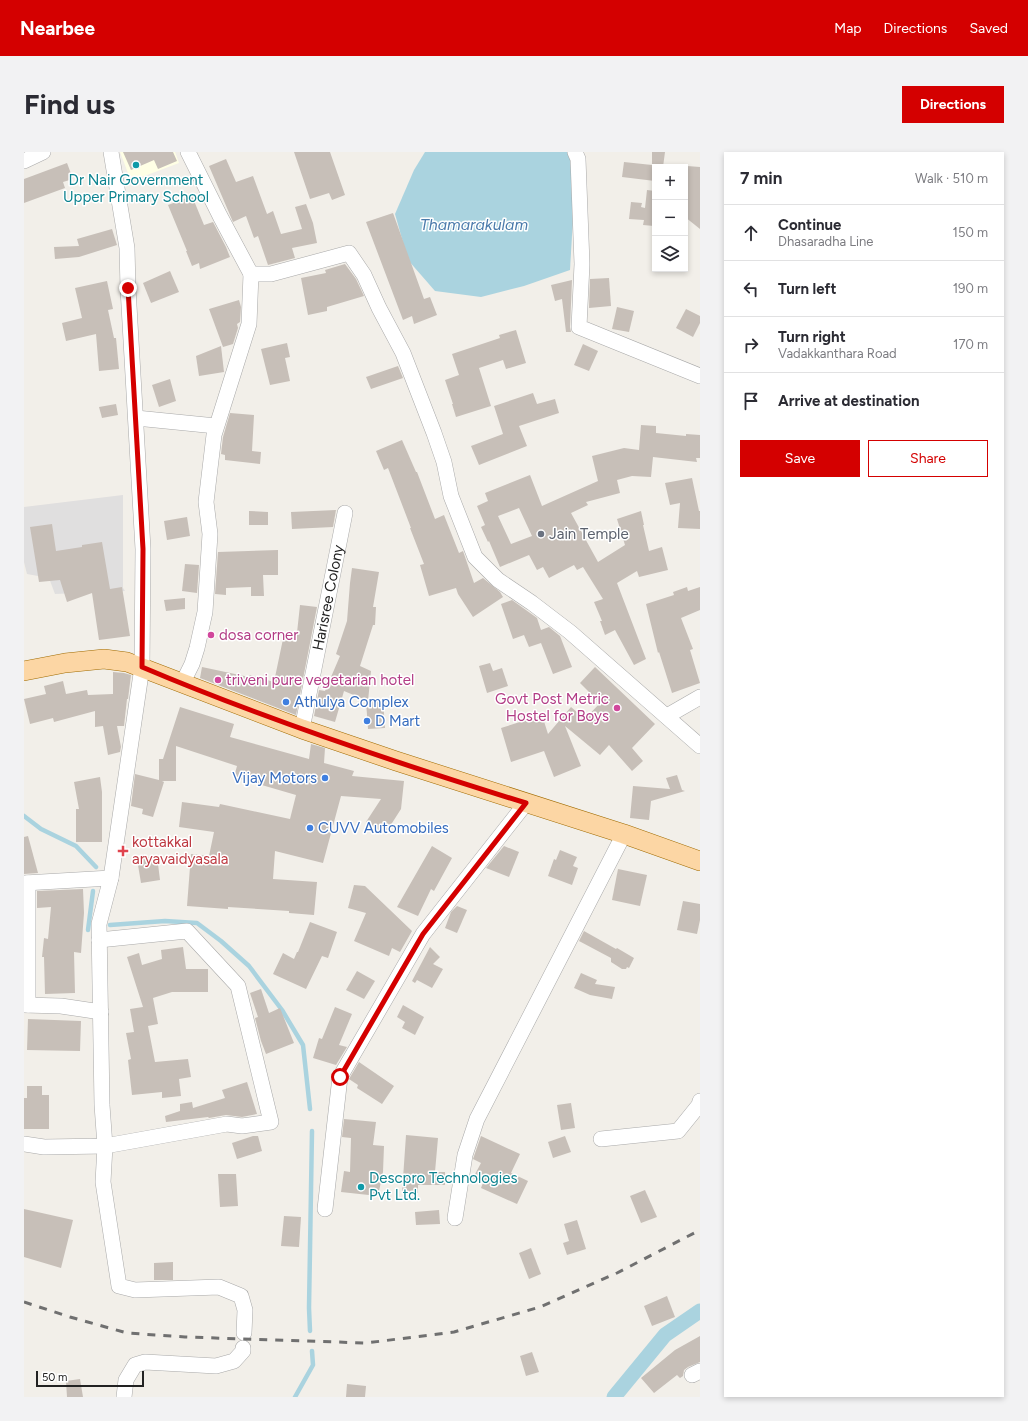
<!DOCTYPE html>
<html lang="en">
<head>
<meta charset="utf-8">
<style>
	:root { --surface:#fff; --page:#f2f2f3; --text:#2b2b33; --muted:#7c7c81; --line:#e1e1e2; --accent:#d40000 }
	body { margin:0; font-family:Figtree,sans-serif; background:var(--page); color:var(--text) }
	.controls { position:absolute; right:12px; top:12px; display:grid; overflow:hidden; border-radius:0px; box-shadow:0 2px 6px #0003 }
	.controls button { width:36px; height:36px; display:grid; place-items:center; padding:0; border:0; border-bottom:1px solid var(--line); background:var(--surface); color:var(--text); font:20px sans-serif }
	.scale { position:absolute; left:12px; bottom:10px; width:108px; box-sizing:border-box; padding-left:4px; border:2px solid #222; border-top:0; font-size:11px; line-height:14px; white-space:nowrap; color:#222; -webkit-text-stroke:3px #fff; paint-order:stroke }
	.stop { position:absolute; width:12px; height:12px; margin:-9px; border:3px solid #d40000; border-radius:50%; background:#fff }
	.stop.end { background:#d40000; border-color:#fff; box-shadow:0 1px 4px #0008 }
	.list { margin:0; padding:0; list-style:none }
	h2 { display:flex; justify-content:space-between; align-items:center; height:52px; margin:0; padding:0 16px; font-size:17px }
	h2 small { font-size:13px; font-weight:400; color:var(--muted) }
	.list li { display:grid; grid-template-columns:26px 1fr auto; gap:12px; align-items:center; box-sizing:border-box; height:56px; padding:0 16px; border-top:1px solid var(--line) }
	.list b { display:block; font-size:15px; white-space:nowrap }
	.list p { margin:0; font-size:13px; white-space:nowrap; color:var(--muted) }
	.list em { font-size:13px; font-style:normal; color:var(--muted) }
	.actions { display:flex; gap:8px; padding:12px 16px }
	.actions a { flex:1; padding:9px 0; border:1px solid var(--accent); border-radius:0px; text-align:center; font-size:14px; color:var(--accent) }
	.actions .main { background:var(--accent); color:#fff }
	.icon { flex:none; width:22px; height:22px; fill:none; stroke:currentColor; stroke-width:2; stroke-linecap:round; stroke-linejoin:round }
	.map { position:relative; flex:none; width:676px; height:1245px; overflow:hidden; border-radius:0px }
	header { display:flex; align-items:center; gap:24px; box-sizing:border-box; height:56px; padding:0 20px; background:var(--accent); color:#fff }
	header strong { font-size:19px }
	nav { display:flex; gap:22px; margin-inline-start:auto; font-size:14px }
	.intro { display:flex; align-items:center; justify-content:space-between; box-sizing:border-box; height:96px; padding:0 24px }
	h1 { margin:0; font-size:28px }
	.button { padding:10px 18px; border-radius:0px; background:var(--accent); color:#fff; font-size:14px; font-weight:700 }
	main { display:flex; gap:24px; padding:0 24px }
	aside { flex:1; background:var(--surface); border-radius:0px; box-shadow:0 2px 6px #0003 }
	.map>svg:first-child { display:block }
</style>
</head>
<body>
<header>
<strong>Nearbee</strong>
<nav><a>Map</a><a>Directions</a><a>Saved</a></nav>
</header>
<div class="intro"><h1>Find us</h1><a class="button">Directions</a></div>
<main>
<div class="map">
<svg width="676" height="1245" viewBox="0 0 676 1245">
	<rect width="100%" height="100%" fill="#f2efe9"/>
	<!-- residential -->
	<path fill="#e0dfdf" d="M99 343V436L101 439 31 442 25 426 3 422 0 410V355Z"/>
	<!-- education -->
	<path fill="#ffffe5" d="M96 0H151L155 11 107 29Z"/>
	<!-- water -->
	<path fill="#aad3df" d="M401 0H543L546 4 550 49 546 118 500 134 457 145 411 139 384 108 371 62 390 18Z"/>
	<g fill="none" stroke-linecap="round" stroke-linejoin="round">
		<!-- stream -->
		<g stroke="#aad3df" stroke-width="4.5">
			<path d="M0 664 17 677 52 694 72 715"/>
			<path d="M86 773 141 769 173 771 197 789 225 814 258 858 279 893 286 957"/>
			<path d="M64 778 69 739"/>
			<path d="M286 1179 285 1156 288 979"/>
			<path d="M271 1245 289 1213 288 1199"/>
		</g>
		<!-- canal -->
		<path stroke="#aad3df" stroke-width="15" d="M590 1245 641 1183 676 1159"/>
	</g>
	<!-- building -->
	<g fill="#c7bfb8" fill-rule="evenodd">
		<path d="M99 0H149L153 9 134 17 130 8 107 18Z"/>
		<path d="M270 0H306L321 43 308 48 305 41 286 47Z"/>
		<path d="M628 0H641L639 15H631V29L598 25 600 10 628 13Z"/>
		<path d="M202 7 212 30 229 24 243 62 249 59 257 82 278 77 271 55 282 52 289 71 293 91 268 96 271 106 244 113 234 84 230 86 222 64 209 70 185 14Z"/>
		<path d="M43 11 49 27 39 30 41 36 0 51V27Z"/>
		<path d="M663 14 676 15V77L661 65Z"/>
		<path d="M623 38 631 39 630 74 619 73 620 68 605 67 607 50 618 51 617 55 621 56Z"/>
		<path d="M168 44 180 73 189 70 202 95 206 105 176 117 175 111 168 114 162 99H163L144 53Z"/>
		<path d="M369 61 400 147 406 145 413 163 390 172 388 164 379 168 342 70Z"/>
		<path d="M88 77 93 93 55 105 31 107 30 95 55 94 53 87Z"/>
		<path d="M321 112 332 127 340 144 303 155V159L284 163 277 126 302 121 301 118Z"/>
		<path d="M146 119 155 140 127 151 119 131Z"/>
		<path d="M585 126 587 154 565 156 566 127Z"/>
		<path d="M548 128 546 175 547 180H542L538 147 531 149 527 133Z"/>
		<path d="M83 129 89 157 84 158 90 186H92L95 217 75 219 72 182 42 189 38 171 58 166 51 136Z"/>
		<path d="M215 148 217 155 216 170 213 172 214 176 209 192 199 195 185 157Z"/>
		<path d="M593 155 610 159 605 180 588 177Z"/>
		<path d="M662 157 676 164V171L669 185 652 176Z"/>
		<path d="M492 178 502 211 482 217 479 208 455 216 467 254 432 265 428 252H429L421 228 435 223 428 202 476 186 475 183Z"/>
		<path d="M263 191 266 205 261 206 266 229 246 233 237 197Z"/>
		<path d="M559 192 574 199 565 219 550 213Z"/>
		<path d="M197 194 200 220 175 224 172 204Z"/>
		<path d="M374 214 379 226 347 237 342 225Z"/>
		<path d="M146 227 152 249 135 255 128 233Z"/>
		<path d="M509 241 513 252 531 247 535 261 495 274 503 294 455 313 447 294 479 282 470 254Z"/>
		<path d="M92 252 94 263 78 266 75 255Z"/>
		<path d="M206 261 230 263 228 299 237 300 236 312 201 308V303L197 302 199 285Z"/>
		<path d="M617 273 632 274V281L662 284V282L676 283V306H672L673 310 629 305 627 325 608 324 593 328 596 341 562 350 564 353 547 361 574 410 601 393 593 367 617 359 620 373H619L625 399 638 395 644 418 615 425 613 419 593 431 622 507 610 513 591 478 581 483 576 469H578L570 450 579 447 559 415 553 418 550 413 525 426 519 415 513 418 505 403 476 415 465 389 464 390 457 375 461 373 453 354 464 349 461 341 506 323 518 354 574 329 568 304 600 296 615 298ZM495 356 508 384 487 392 474 364Z"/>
		<path d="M378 288 392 320H393L411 367 420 363 435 401 439 399 450 431 459 426 476 440 479 445 449 465 434 442 432 436 405 444 396 413 400 412 386 376H387L364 316 360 318 352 299Z"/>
		<path d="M668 326 675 359H676V377L654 376 656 351 646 353 641 331Z"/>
		<path d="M312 358 309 375 268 377 267 360Z"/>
		<path d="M225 359 244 360V373H225Z"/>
		<path d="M163 365 166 384 143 388 140 369Z"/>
		<path d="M28 372 32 399 58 395V393L78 390 86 437 98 435 106 484 75 488 68 441 43 450 36 428 15 430 6 375Z"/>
		<path d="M254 398V423H239L240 444H227V435L202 436V443L191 442 194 400Z"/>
		<path d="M161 412 175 413 173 441 158 439Z"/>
		<path d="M328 416 355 420 349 455H352L351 473H349L336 514 347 519 344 549 320 539 311 570 290 564 295 538 301 539 316 504 312 502 323 469 326 431Z"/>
		<path d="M663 435 664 439 676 435V458L657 466 669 497 666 498 676 531 648 541 635 500 634 501 622 452 650 443 649 440Z"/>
		<path d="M161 446V457L142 459 140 448Z"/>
		<path d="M488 448 513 466 517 478 525 475 536 484 548 515 529 522 517 491 505 495 500 483 489 487 477 452Z"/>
		<path d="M276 453 293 455 272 563 176 526 178 515 225 525 226 523 250 530 259 487 272 490Z"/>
		<path d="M466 511 469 519 478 516 484 534 463 541 455 514Z"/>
		<path d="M571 515 631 572 608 596 619 609 608 619 585 593 576 603 541 574 557 614 530 625 520 599 487 610 477 576 518 563 524 582 547 555 561 567 576 551 556 531Z"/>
		<path d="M89 520 100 521 107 523 104 547H103L100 574H93L97 595 96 600 84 603 79 574 71 575V559L30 570 29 566 6 572 0 547 22 542 20 534 39 529 42 542 63 538 64 543 89 542Z"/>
		<path d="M359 548 361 576 344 577 342 549Z"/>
		<path d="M156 555 210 572 206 585 285 607 287 592 301 596 300 611 330 619 328 624 380 629 377 657 361 682 342 670 357 647 317 644 299 711 251 699 249 727 293 730 290 763 265 761V759L204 755V757L163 754 167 702 185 704 190 680 155 675 158 650 195 655 196 652 266 667 272 643 210 625 213 614 152 594V629H138L140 630 129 665 118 662 119 657 107 654 111 622 135 628V607H139Z"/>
		<path d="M653 623 658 638 661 639 627 649 625 668 606 666 609 634 646 637 642 626Z"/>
		<path d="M76 625 78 640V690H52V657H55L50 630Z"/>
		<path d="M4 684 14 721 0 722V685Z"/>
		<path d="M408 694 428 706 410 739 407 737 394 764 373 755Z"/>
		<path d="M480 694 495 700 485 725 462 716Z"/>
		<path d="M536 698 553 705 549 714 554 716 548 733 524 724 530 707 532 708Z"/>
		<path d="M133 704 136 728 117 731 113 707Z"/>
		<path d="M594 717 623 723 616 754 588 748Z"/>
		<path d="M330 733 341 734 388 779 376 800 368 796 365 804 330 789 342 761 324 756Z"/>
		<path d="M59 737 60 761 57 801 50 800 51 841 21 842 20 805H18L20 786 24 787 27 755 13 756V739Z"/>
		<path d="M659 749 676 752V768L673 782 653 778Z"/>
		<path d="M433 754 443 758 433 781 421 776 427 760Z"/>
		<path d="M286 770 313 780 304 806 298 804 282 837 249 822 259 801 270 807 273 800H274Z"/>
		<path d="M560 779 592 797 593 796 610 806 605 816 603 815 602 817H598L587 810V806L555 789Z"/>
		<path d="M159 795 162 817H184V840H148L129 846 134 872 124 874 131 910 164 907 167 925 155 927 157 944 138 946V940L108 943 104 908 107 907 102 881 110 880 106 857 119 855 103 805 115 801 118 813 138 807 137 798Z"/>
		<path d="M406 795 416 805 409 812 419 817 408 836 393 828 391 831 388 829Z"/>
		<path d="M333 819 351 829 340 847 322 838Z"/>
		<path d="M557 821 573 828 571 832 591 835 588 847 566 843 550 836Z"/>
		<path d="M237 837 245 861 256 856 270 891 242 902 237 889 231 866 234 865 226 841Z"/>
		<path d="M379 853 400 865 391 883 378 876 381 870 373 865Z"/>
		<path d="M311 855 328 862 315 893 323 895 312 913 289 906 295 886 298 887Z"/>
		<path d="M4 867 57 869 56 899 3 898Z"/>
		<path d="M335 910 370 934 358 952 333 936 334 933 325 927Z"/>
		<path d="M223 930 233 962 218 965 202 963 185 966 184 965 142 970 141 964 156 959V952L168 950 169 956 201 946 198 938Z"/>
		<path d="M3 934H18V943H25V977H0V946H3Z"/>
		<path d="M547 951 551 976 537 978 533 953Z"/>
		<path d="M320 967 352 970 349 993 360 994 359 1020 354 1044 317 1040 320 1019 326 1020 327 986 318 985Z"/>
		<path d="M382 983 414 986 411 1020H421V1033H394V1041H378Z"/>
		<path d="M229 984H234L238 999 213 1007 208 991Z"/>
		<path d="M457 984 496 1002 487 1021 504 1029 493 1052 457 1036 459 1031 449 1026 457 1011 449 1007Z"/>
		<path d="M541 984 547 1000 529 1006 524 990Z"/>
		<path d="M194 1022H212L214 1054 196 1055Z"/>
		<path d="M621 1038 633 1065 617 1071 606 1044Z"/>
		<path d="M0 1057 49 1068 37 1116 0 1105Z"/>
		<path d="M415 1058 416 1072 392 1073 391 1060Z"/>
		<path d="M260 1064 277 1065 275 1095 257 1094Z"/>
		<path d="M553 1068 562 1097 543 1103 539 1091 545 1089 540 1072Z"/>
		<path d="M507 1096 517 1122 505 1127 495 1101Z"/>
		<path d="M149 1110V1128H130V1111Z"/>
		<path d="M643 1144 651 1165 628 1174 620 1154Z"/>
		<path d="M676 1184V1210L664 1215 660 1218 659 1224 656 1226 653 1223 630 1241 617 1226 651 1198Z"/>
		<path d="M508 1200 515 1220 502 1224 496 1204Z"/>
		<path d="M56 1227 59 1245H43L42 1229Z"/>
		<path d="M323 1232 342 1234 341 1245H322Z"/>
	</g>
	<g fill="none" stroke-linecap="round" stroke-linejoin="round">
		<!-- minor casing -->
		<g stroke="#a9a9a9" stroke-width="16">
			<g id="minor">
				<path d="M87 0 103 96 104 136 119 397 118 515 87 726 75 772 78 953 81 994 79 1030 95 1134 111 1138 195 1135 217 1144 221 1158 220 1181"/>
				<path d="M164 0 196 64 227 122H247L325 101 340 123 355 156 379 201 410 281 420 310 427 344 451 405 474 428 508 451 546 480 676 594"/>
				<path d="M551 0 554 7 558 112 555 175 676 224"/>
				<path d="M0 9 19 0"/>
				<path d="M112 266 192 274"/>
				<path d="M158 532 168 512 173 496 181 460 186 382 182 350 190 283 225 172 227 122"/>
				<path d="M643 564 676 545"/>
				<path id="s1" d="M278 577 321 361"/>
				<path d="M0 731 87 726"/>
				<path d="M0 853 37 854 77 860"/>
				<path d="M4 853V731"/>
				<path d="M577 987 654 979 675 953 676 949"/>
				<path d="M0 992 20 995 81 994 203 972 218 974 247 970 214 834 163 779 75 788"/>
				<path d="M301 1057 316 925 399 782 502 651"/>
				<path d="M431 1066 441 1003 453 967 600 682"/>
				<path d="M668 1223 676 1219"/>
				<path d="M100 1245 102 1228 111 1213 121 1210 192 1214 210 1209 219 1199V1196"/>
			</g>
		</g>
		<!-- major casing -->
		<g stroke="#a06b00" stroke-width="20">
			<path id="major" d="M0 519 41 511 80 507 103 510 278 577 372 609 600 682 676 709"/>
		</g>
		<!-- minor -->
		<use href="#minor" stroke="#fff" stroke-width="15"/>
		<!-- major -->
		<use href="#major" stroke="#fcd6a4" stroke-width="19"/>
		<!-- rail -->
		<path stroke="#707070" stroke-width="3" stroke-dasharray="8 8" stroke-linecap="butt" d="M0 1150 46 1165 103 1181 161 1185 342 1191 430 1180 516 1155 593 1121 676 1078"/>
	</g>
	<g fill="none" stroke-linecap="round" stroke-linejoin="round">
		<!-- route -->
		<path stroke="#d40000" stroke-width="5" d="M104 136 119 397 118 515C243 568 372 611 502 651L399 782 316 925"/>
	</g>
	<!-- markers -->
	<g fill="#0f9aa8" stroke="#fff" stroke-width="1.5">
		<circle cx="112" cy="13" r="4"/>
		<circle cx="337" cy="1035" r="4"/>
	</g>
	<circle fill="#6b7280" stroke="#fff" stroke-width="1.5" cx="517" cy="382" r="4"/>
	<g fill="#d1479c" stroke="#fff" stroke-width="1.5">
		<circle cx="187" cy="483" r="4"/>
		<circle cx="194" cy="528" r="4"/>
		<circle cx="593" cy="556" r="4"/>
	</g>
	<g fill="#3f7fe0" stroke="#fff" stroke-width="1.5">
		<circle cx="262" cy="550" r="4"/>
		<circle cx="343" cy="569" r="4"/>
		<circle cx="301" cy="626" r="4"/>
		<circle cx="286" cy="676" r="4"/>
	</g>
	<path fill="#e0444e" stroke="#fff" stroke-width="1.5" d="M97 693h4v4h4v4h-4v4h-4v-4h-4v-4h4z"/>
	<g text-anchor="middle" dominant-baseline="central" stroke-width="3" stroke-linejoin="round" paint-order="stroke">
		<!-- culture labels -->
		<g font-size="15" fill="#0d838f" stroke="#fff">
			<text x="112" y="28">Dr Nair Government<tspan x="112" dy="17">Upper Primary School</tspan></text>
			<text x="345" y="1026" text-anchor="start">Descpro Technologies<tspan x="345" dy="17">Pvt Ltd.</tspan></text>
		</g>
		<!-- worship labels -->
		<g font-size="15" fill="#5b616d" stroke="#fff" text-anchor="start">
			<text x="525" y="382">Jain Temple</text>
		</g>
		<!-- street labels -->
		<g font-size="15" fill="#222" stroke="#fff">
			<text stroke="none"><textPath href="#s1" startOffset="134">Harisree Colony</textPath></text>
		</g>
		<!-- hotel labels -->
		<g font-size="15" fill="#b23c85" stroke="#fff" text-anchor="start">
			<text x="195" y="483">dosa corner</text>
			<text x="202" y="528">triveni pure vegetarian hotel</text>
			<text x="585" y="547" text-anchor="end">Govt Post Metric<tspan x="585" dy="17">Hostel for Boys</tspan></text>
		</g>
		<!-- shop labels -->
		<g font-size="15" fill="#366cbe" stroke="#fff" text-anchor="start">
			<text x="270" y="550">Athulya Complex</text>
			<text x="351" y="569">D Mart</text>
			<text x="293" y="626" text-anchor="end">Vijay Motors</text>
			<text x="294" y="676">CUVV Automobiles</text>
		</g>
		<!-- health labels -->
		<g font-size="15" fill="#be3a42" stroke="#fff" text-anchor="start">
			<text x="108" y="690">kottakkal<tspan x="108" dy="17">aryavaidyasala</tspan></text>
		</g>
		<!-- water labels -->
		<g font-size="16" font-style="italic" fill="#4a7aab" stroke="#fff">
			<text x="450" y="72">Thamarakulam</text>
		</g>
	</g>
</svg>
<div class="controls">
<button>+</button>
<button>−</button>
<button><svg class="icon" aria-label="layers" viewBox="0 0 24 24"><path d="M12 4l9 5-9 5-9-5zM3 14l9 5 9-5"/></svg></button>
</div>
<div class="scale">50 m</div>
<div class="stop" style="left:316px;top:925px"></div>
<div class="stop end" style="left:104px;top:136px"></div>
</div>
<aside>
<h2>7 min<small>Walk · 510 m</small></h2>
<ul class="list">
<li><svg class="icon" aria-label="ahead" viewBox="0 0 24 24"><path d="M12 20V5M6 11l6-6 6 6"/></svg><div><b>Continue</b><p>Dhasaradha Line</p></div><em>150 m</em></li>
<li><svg class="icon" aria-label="left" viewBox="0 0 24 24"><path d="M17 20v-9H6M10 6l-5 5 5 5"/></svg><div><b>Turn left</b></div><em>190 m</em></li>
<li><svg class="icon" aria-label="right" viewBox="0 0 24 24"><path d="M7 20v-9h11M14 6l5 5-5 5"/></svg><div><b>Turn right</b><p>Vadakkanthara Road</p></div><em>170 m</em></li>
<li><svg class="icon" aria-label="arrive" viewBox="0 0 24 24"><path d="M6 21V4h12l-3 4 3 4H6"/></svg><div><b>Arrive at destination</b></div></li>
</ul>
<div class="actions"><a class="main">Save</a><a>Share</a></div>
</aside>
</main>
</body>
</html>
